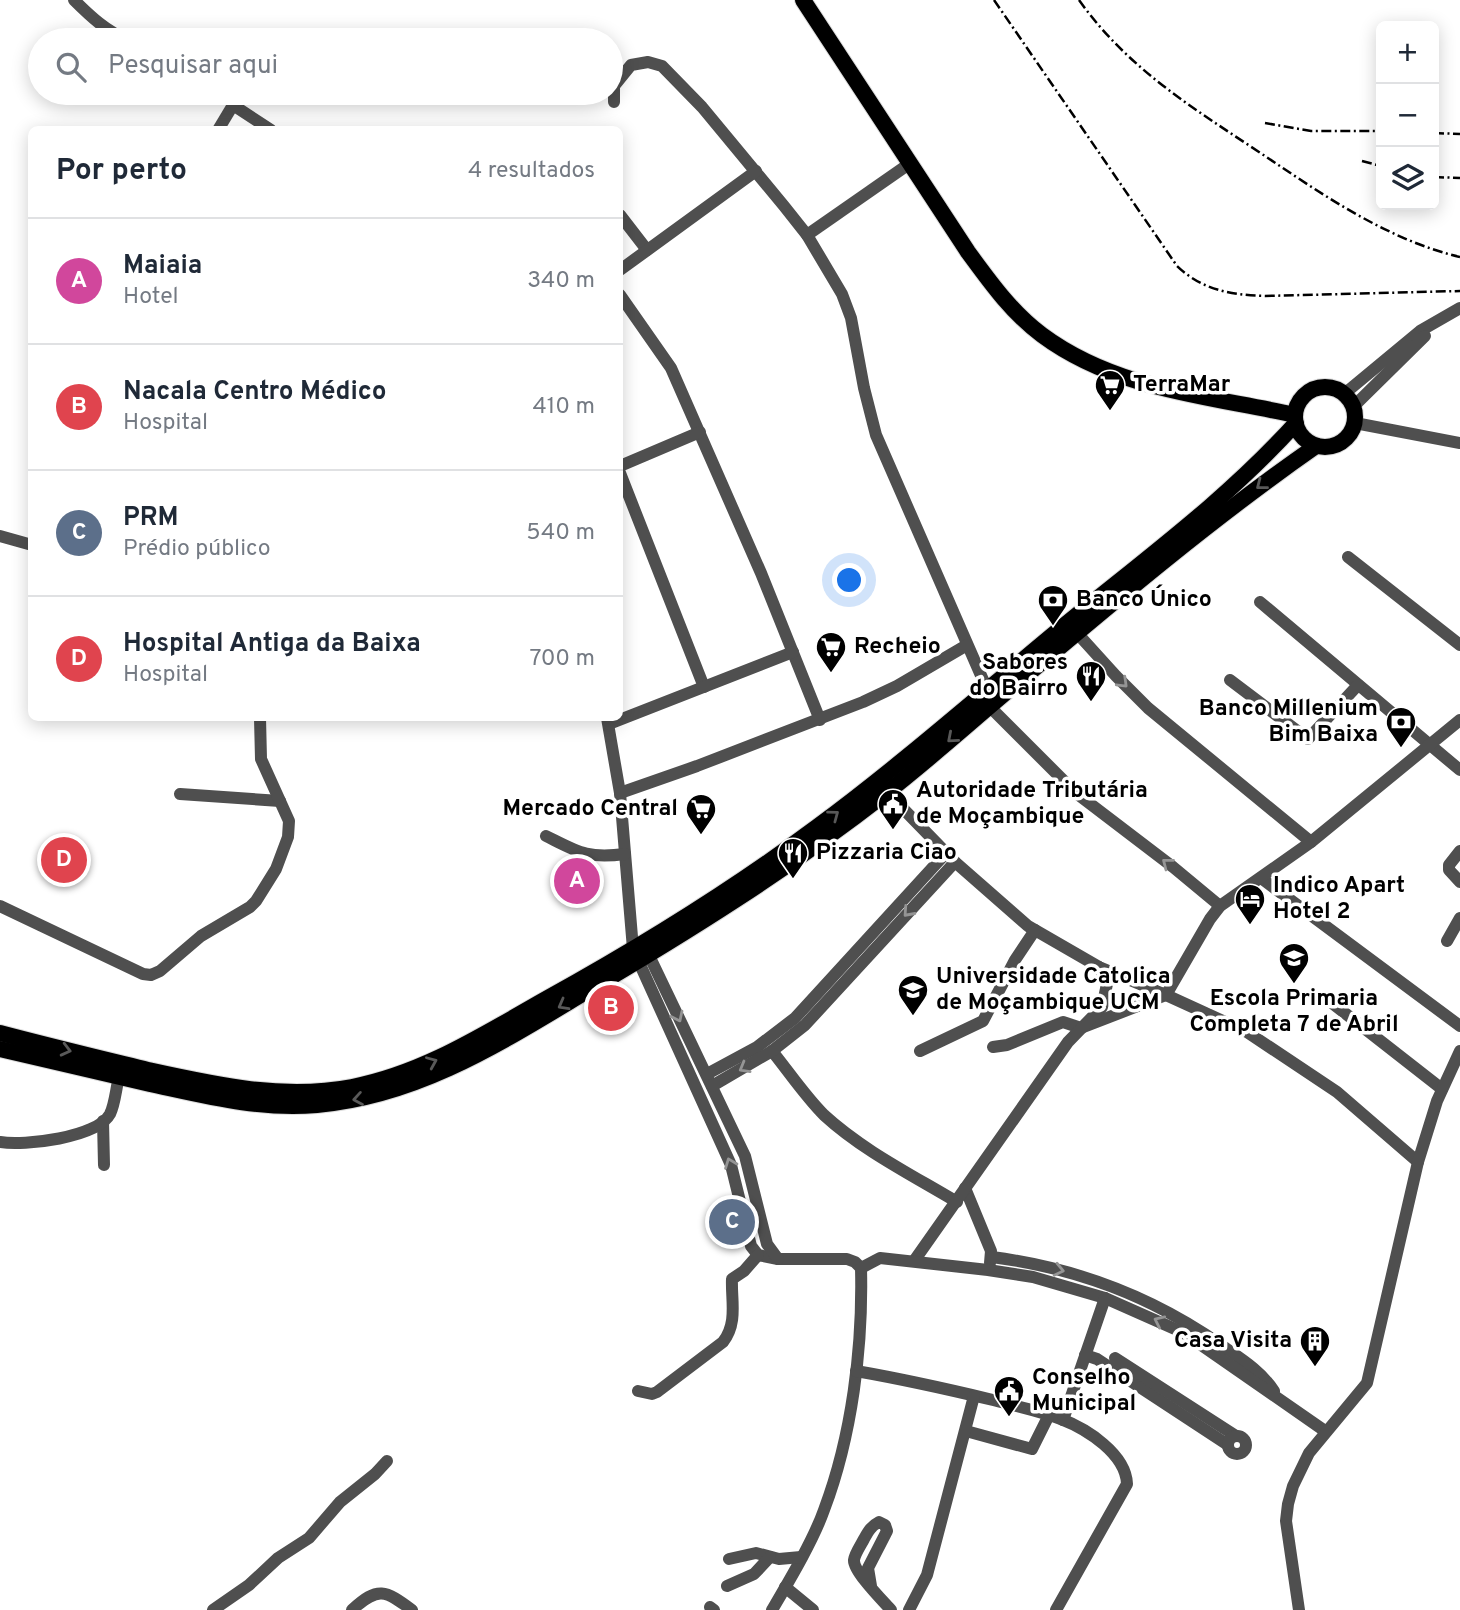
<!DOCTYPE html>
<html lang="pt">
<head>
<meta charset="utf-8">
<style>
	:root { --surface:#fff; --page:#f6f6f7; --text:#1f2937; --muted:#747a83; --line:#e0e1e3; --accent:#000 }
	body { margin:0; font-family:Overpass,sans-serif; background:var(--page); color:var(--text) }
	.controls { position:absolute; right:21px; top:21px; display:grid; overflow:hidden; border-radius:10px; box-shadow:0 4px 18px #0003 }
	.controls button { width:63px; height:63px; display:grid; place-items:center; padding:0; border:0; border-bottom:2px solid var(--line); background:var(--surface); color:var(--text); font:35px sans-serif }
	.you { position:absolute; left:850px; top:581px; width:24px; height:24px; margin:-18px; border:5px solid #fff; border-radius:50%; background:#1a73e8; box-shadow:0 0 0 10px #1a73e833 }
	.badge { display:grid; place-items:center; width:46px; height:46px; border-radius:50%; background:var(--accent); color:#fff; font-size:23px; font-weight:700 }
	.pin { position:absolute; translate:-50% -50%; border:4px solid #fff; box-shadow:0 2px 7px #0006 }
	.list { margin:0; padding:0; list-style:none }
	h2 { display:flex; justify-content:space-between; align-items:center; height:91px; margin:0; padding:0 28px; font-size:30px }
	h2 small { font-size:23px; font-weight:400; color:var(--muted) }
	.list li { display:grid; grid-template-columns:46px 1fr auto; gap:21px; align-items:center; box-sizing:border-box; height:126px; padding:0 28px; border-top:2px solid var(--line) }
	.list b { display:block; font-size:26px; white-space:nowrap }
	.list p { margin:0; font-size:23px; white-space:nowrap; color:var(--muted) }
	.list em { font-size:23px; font-style:normal; color:var(--muted) }
	.icon { flex:none; width:38px; height:38px; fill:none; stroke:currentColor; stroke-width:2; stroke-linecap:round; stroke-linejoin:round }
	.map { position:relative; flex:none; width:1460px; height:1610px; overflow:hidden }
	.search { position:absolute; background:var(--surface); box-shadow:0 4px 18px #0003; left:28px; top:28px; width:595px; height:77px; display:flex; align-items:center; gap:18px; box-sizing:border-box; padding:0 24px; border-radius:38px; color:var(--muted); font-size:26px }
	.panel { position:absolute; background:var(--surface); box-shadow:0 4px 18px #0003; left:28px; top:126px; width:595px; height:595px; border-radius:10px }
	.map>svg:first-child { display:block }
</style>
</head>
<body>
<div class="map">
<svg width="1460" height="1610" viewBox="0 0 1460 1610">
	<rect width="100%" height="100%" fill="#fff"/>
	<g fill="none" stroke-linecap="round" stroke-linejoin="round">
		<!-- major casing -->
		<g stroke="#dbdbdb" stroke-width="18">
			<g id="major">
				<path d="M803 0 968 252C990 282 1012 313 1042 335 1116 390 1209 396 1295 415"/>
				<circle cx="1325" cy="417" r="30"/>
				<path d="M0 1033C49 1046 99 1058 148 1070 216 1085 283 1100 352 1087 424 1073 484 1034 546 999 640 947 731 891 817 827 901 765 979 696 1060 629 1140 563 1226 501 1296 423"/>
				<path d="M0 1049C50 1061 100 1072 150 1084 206 1096 259 1110 317 1105 418 1096 499 1044 584 993 688 932 790 868 885 794 926 762 964 728 1003 695 1105 609 1207 522 1316 446"/>
			</g>
		</g>
		<!-- minor -->
		<g stroke="#4f4f4f" stroke-width="12">
			<path d="M74 0C90 16 107 32 128 40"/>
			<path d="M229 93 233 105 271 130"/>
			<path d="M614 102V86L631 65 648 62 662 66 702 107 784 206 807 235 842 294 851 318 864 388 876 435 990 696"/>
			<path d="M218 130 233 105"/>
			<path d="M620 215 647 250"/>
			<path d="M807 235 909 164"/>
			<path d="M620 270 756 171"/>
			<path d="M620 295 671 368 761 573 820 720"/>
			<path d="M1344 394 1420 331 1460 308"/>
			<path d="M1354 406 1425 336"/>
			<path d="M1355 423 1460 443"/>
			<path d="M620 466 700 432"/>
			<path d="M620 473 704 687"/>
			<path d="M0 536 32 545"/>
			<path d="M1348 557 1460 645"/>
			<path d="M1260 602 1460 770"/>
			<path d="M1077 633 1116 676 1148 708 1311 842"/>
			<path d="M1230 680 1308 739 1358 685"/>
			<path d="M989 706 1076 793 1173 867 1220 906"/>
			<path d="M607 718 620 793 633 949 731 1165 751 1246 758 1255 778 1259H847L855 1262 861 1268C863 1347 852 1436 824 1510 813 1541 789 1581 772 1610"/>
			<path d="M609 724 793 652"/>
			<path d="M881 786 955 862 1028 926 1099 967 1166 995 1247 1032 1337 1092 1418 1162"/>
			<path d="M620 793 697 766 863 702 897 686 967 645"/>
			<path d="M180 794 280 801"/>
			<path d="M546 836C578 852 587 859 625 854"/>
			<path d="M1460 851 1449 865V870L1460 882"/>
			<path d="M1261 878 1460 1026"/>
			<path d="M0 906 143 974 151 975 160 971 201 936 250 907 256 901 276 869 288 837 289 821 261 759 260 718"/>
			<path d="M1447 941 1460 918"/>
			<path d="M645 947 745 1156 767 1244 778 1259"/>
			<path d="M1332 1003 1442 1089"/>
			<path d="M993 1047 1007 1045 1063 1022 1081 1028 1166 995 1210 919 1220 906 1311 842 1460 720"/>
			<path d="M772 1051C789 1072 805 1096 824 1115 862 1150 912 1175 957 1202"/>
			<path d="M920 1051 983 1021 1015 960 1035 930"/>
			<path d="M707 1074 757 1047 795 1018 946 853"/>
			<path d="M712 1086 772 1051 805 1025 955 862"/>
			<path d="M103 1121 104 1165"/>
			<path d="M0 1142C24 1146 97 1138 110 1114 115 1104 116 1088 119 1077"/>
			<path d="M965 1188 991 1251 990 1263"/>
			<path d="M992 1257C1077 1268 1151 1296 1221 1345 1241 1359 1260 1370 1274 1391"/>
			<path d="M914 1261 1068 1042 1102 1007 1107 984 1099 967"/>
			<path d="M861 1268 880 1258 988 1270 1033 1277 1105 1298 1184 1333 1325 1431"/>
			<path d="M1085 1355 1097 1359 1228 1445"/>
			<path d="M1115 1358 1236 1436"/>
			<path d="M856 1371C902 1379 947 1389 993 1400 1016 1406 1039 1411 1061 1419 1087 1429 1126 1454 1127 1484L1056 1610"/>
			<path d="M638 1391 652 1394 657 1392 723 1342C738 1323 731 1300 732 1279L744 1271 758 1255"/>
			<path d="M1063 1420 1105 1298"/>
			<path d="M966 1431 1032 1449 1049 1415"/>
			<circle cx="1237" cy="1445" r="9"/>
			<path d="M729 1559 756 1553 779 1559 801 1557"/>
			<path d="M727 1586 754 1574 770 1557"/>
			<path d="M871 1586 868 1568 887 1531 885 1525 879 1522C871 1526 868 1532 864 1539 861 1545 855 1553 854 1560 853 1571 883 1601 891 1610"/>
			<path d="M785 1587 813 1610"/>
			<path d="M710 1607 714 1610"/>
			<path d="M213 1610 249 1585 278 1558 309 1538 340 1502 375 1474 387 1461"/>
			<path d="M352 1610C378 1586 385 1590 412 1610"/>
			<path d="M909 1610 927 1575 974 1396"/>
			<path d="M1299 1610 1286 1521 1288 1504 1293 1486 1309 1453 1367 1383 1418 1162 1437 1101 1460 1051"/>
		</g>
		<!-- major -->
		<use href="#major" stroke="#000" stroke-width="16"/>
		<!-- rail -->
		<g stroke="#000" stroke-width="2.5" stroke-dasharray="10 3.5 2 3.5" stroke-linecap="butt">
			<path d="M994 0 1177 266C1202 290 1231 295 1265 296L1460 291"/>
			<path d="M1079 0C1128 69 1193 108 1262 154 1323 195 1388 240 1460 257"/>
			<path d="M1265 123 1311 131H1381"/>
			<path d="M1434 133 1460 134"/>
			<path d="M1362 161 1381 166"/>
			<path d="M1434 177 1460 178"/>
		</g>
	</g>
	<!-- one-way arrows -->
	<defs><path id="oneway-chevron" d="M-2-3.5L2.5 0L-2 3.5" fill="none" stroke-width="1.6" stroke-linecap="round" stroke-linejoin="round" transform="scale(1.75)"/></defs>
	<g stroke="#595959">
		<use href="#oneway-chevron" transform="translate(1261 485) rotate(142)"/>
		<use href="#oneway-chevron" transform="translate(952 738) rotate(139)"/>
		<use href="#oneway-chevron" transform="translate(834 815) rotate(-37)"/>
		<use href="#oneway-chevron" transform="translate(563 1005) rotate(151)"/>
		<use href="#oneway-chevron" transform="translate(66 1050) rotate(14)"/>
		<use href="#oneway-chevron" transform="translate(432 1062) rotate(-23)"/>
		<use href="#oneway-chevron" transform="translate(358 1099) rotate(170)"/>
	</g>
	<g stroke="#959595">
		<use href="#oneway-chevron" transform="translate(1123 683) rotate(44)"/>
		<use href="#oneway-chevron" transform="translate(1167 863) rotate(-142)"/>
		<use href="#oneway-chevron" transform="translate(908 912) rotate(132)"/>
		<use href="#oneway-chevron" transform="translate(678 1017) rotate(64)"/>
		<use href="#oneway-chevron" transform="translate(744 1068) rotate(150)"/>
		<use href="#oneway-chevron" transform="translate(730 1163) rotate(-111)"/>
		<use href="#oneway-chevron" transform="translate(1059 1270) rotate(13)"/>
		<use href="#oneway-chevron" transform="translate(1159 1321) rotate(-155)"/>
	</g>
	<!-- icons -->
	<defs>
		<g id="supermarket-pin" transform="scale(1.575)"><path d="M0 17L-7.5 6A9.5 9.5 0 1 1 7.5 6Z" fill="#000" stroke="#fff"/><path d="M-6-5.5h2.5l.6 2H6L4.5 2H-2.5L-4.4-4H-6ZM-1.5 3.2a1.3 1.3 0 1 0 .1 0ZM3 3.2a1.3 1.3 0 1 0 .1 0Z" fill="#fff"/></g>
		<g id="bank-pin" transform="scale(1.575)"><path d="M0 17L-7.5 6A9.5 9.5 0 1 1 7.5 6Z" fill="#000" stroke="#fff"/><path d="M-6-4H6V4H-6ZM0-2.3a2.3 2.3 0 1 0 0 4.6a2.3 2.3 0 1 0 0-4.6Z" fill="#fff"/></g>
		<g id="restaurant-pin" transform="scale(1.575)"><path d="M0 17L-7.5 6A9.5 9.5 0 1 1 7.5 6Z" fill="#000" stroke="#fff"/><path d="M-5-6h1v4h1v-4h1v4h1v-4h1v5L-1.5 .5V6h-2V.5L-5-1ZM5-6V6H3V1.5H1.5Q1.5-4 5-6Z" fill="#fff"/></g>
		<g id="civic-pin" transform="scale(1.575)"><path d="M0 17L-7.5 6A9.5 9.5 0 1 1 7.5 6Z" fill="#000" stroke="#fff"/><path d="M-.6-6.5H3V-4.5H.6V-3L4-1V1h2V6H-6V1h2V-1L-.6-3ZM-1.2 2.5V6h2.4V2.5Z" fill="#fff"/></g>
		<g id="hotel-pin" transform="scale(1.575)"><path d="M0 17L-7.5 6A9.5 9.5 0 1 1 7.5 6Z" fill="#000" stroke="#fff"/><path d="M-6-4.5h1.5V1H6V5H4.5V3h-9V5H-6ZM-4 0a1.8 1.8 0 1 1 3.6 0ZM.5 0V-2.5h3Q6-2.5 6 0Z" fill="#fff"/></g>
		<g id="school-pin" transform="scale(1.575)"><path d="M0 17L-7.5 6A9.5 9.5 0 1 1 7.5 6Z" fill="#000" stroke="#fff"/><path d="M0-5L7-2L0 1L-7-2ZM-4 1L0 2.5L4 1V4Q0 6-4 4Z" fill="#fff"/></g>
		<g id="university-pin" transform="scale(1.575)"><path d="M0 17L-7.5 6A9.5 9.5 0 1 1 7.5 6Z" fill="#000" stroke="#fff"/><path d="M0-5L7-2L0 1L-7-2ZM-4 1L0 2.5L4 1V4Q0 6-4 4Z" fill="#fff"/></g>
		<g id="building-pin" transform="scale(1.575)"><path d="M0 17L-7.5 6A9.5 9.5 0 1 1 7.5 6Z" fill="#000" stroke="#fff"/><path d="M-4-6H4V6H1V3H-1V6H-4ZM-2.5-4.3h1.7v1.8h-1.7ZM.8-4.3h1.7v1.8H.8ZM-2.5-1h1.7V.8h-1.7ZM.8-1h1.7V.8H.8Z" fill="#fff"/></g>
	</defs>
	<g fill-rule="evenodd">
		<use href="#supermarket-pin" x="1110" y="385"/>
		<use href="#bank-pin" x="1053" y="600"/>
		<use href="#supermarket-pin" x="831" y="647"/>
		<use href="#restaurant-pin" x="1091" y="676"/>
		<use href="#bank-pin" x="1401" y="722"/>
		<use href="#civic-pin" x="893" y="804"/>
		<use href="#supermarket-pin" x="701" y="809"/>
		<use href="#restaurant-pin" x="793" y="853"/>
		<use href="#hotel-pin" x="1250" y="899"/>
		<use href="#school-pin" x="1294" y="958"/>
		<use href="#university-pin" x="913" y="990"/>
		<use href="#building-pin" x="1315" y="1341"/>
		<use href="#civic-pin" x="1009" y="1391"/>
	</g>
	<g text-anchor="middle" dominant-baseline="central" stroke-width="7" stroke-linejoin="round" paint-order="stroke">
		<!-- poi labels -->
		<g font-size="23" font-weight="bold" fill="#000" stroke="#fff" text-anchor="start">
			<text x="1133" y="385">TerraMar</text>
			<text x="1076" y="600">Banco Único</text>
			<text x="854" y="647">Recheio</text>
			<text x="1068" y="663" text-anchor="end">Sabores<tspan x="1068" dy="26">do Bairro</tspan></text>
			<text x="1378" y="709" text-anchor="end">Banco Millenium<tspan x="1378" dy="26">Bim Baixa</tspan></text>
			<text x="916" y="791">Autoridade Tributária<tspan x="916" dy="26">de Moçambique</tspan></text>
			<text x="678" y="809" text-anchor="end">Mercado Central</text>
			<text x="816" y="853">Pizzaria Ciao</text>
			<text x="1273" y="886">Indico Apart<tspan x="1273" dy="26">Hotel 2</tspan></text>
			<text x="936" y="977">Universidade Catolica<tspan x="936" dy="26">de Moçambique UCM</tspan></text>
			<text x="1294" y="999" text-anchor="middle">Escola Primaria<tspan x="1294" dy="26">Completa 7 de Abril</tspan></text>
			<text x="1292" y="1341" text-anchor="end">Casa Visita</text>
			<text x="1032" y="1378">Conselho<tspan x="1032" dy="26">Municipal</tspan></text>
		</g>
	</g>
</svg>
<div class="controls">
<button>+</button>
<button>−</button>
<button><svg class="icon" aria-label="layers" viewBox="0 0 24 24"><path d="M12 4l9 5-9 5-9-5zM3 14l9 5 9-5"/></svg></button>
</div>
<div class="you"></div>
<div class="pin badge" style="left:577px;top:881px;background:#d1479c">A</div>
<div class="pin badge" style="left:611px;top:1008px;background:#e0444e">B</div>
<div class="pin badge" style="left:732px;top:1222px;background:#5c6f8a">C</div>
<div class="pin badge" style="left:64px;top:860px;background:#e0444e">D</div>
<div class="search"><svg class="icon" aria-label="search" viewBox="0 0 24 24"><circle cx="10" cy="10" r="6"/><path d="M15 15l6 6"/></svg>Pesquisar aqui</div>
<section class="panel">
<h2>Por perto<small>4 resultados</small></h2>
<ul class="list">
<li><span class="badge" style="background:#d1479c">A</span><div><b>Maiaia</b><p>Hotel</p></div><em>340 m</em></li>
<li><span class="badge" style="background:#e0444e">B</span><div><b>Nacala Centro Médico</b><p>Hospital</p></div><em>410 m</em></li>
<li><span class="badge" style="background:#5c6f8a">C</span><div><b>PRM</b><p>Prédio público</p></div><em>540 m</em></li>
<li><span class="badge" style="background:#e0444e">D</span><div><b>Hospital Antiga da Baixa</b><p>Hospital</p></div><em>700 m</em></li>
</ul>
</section>
</div>
</body>
</html>
